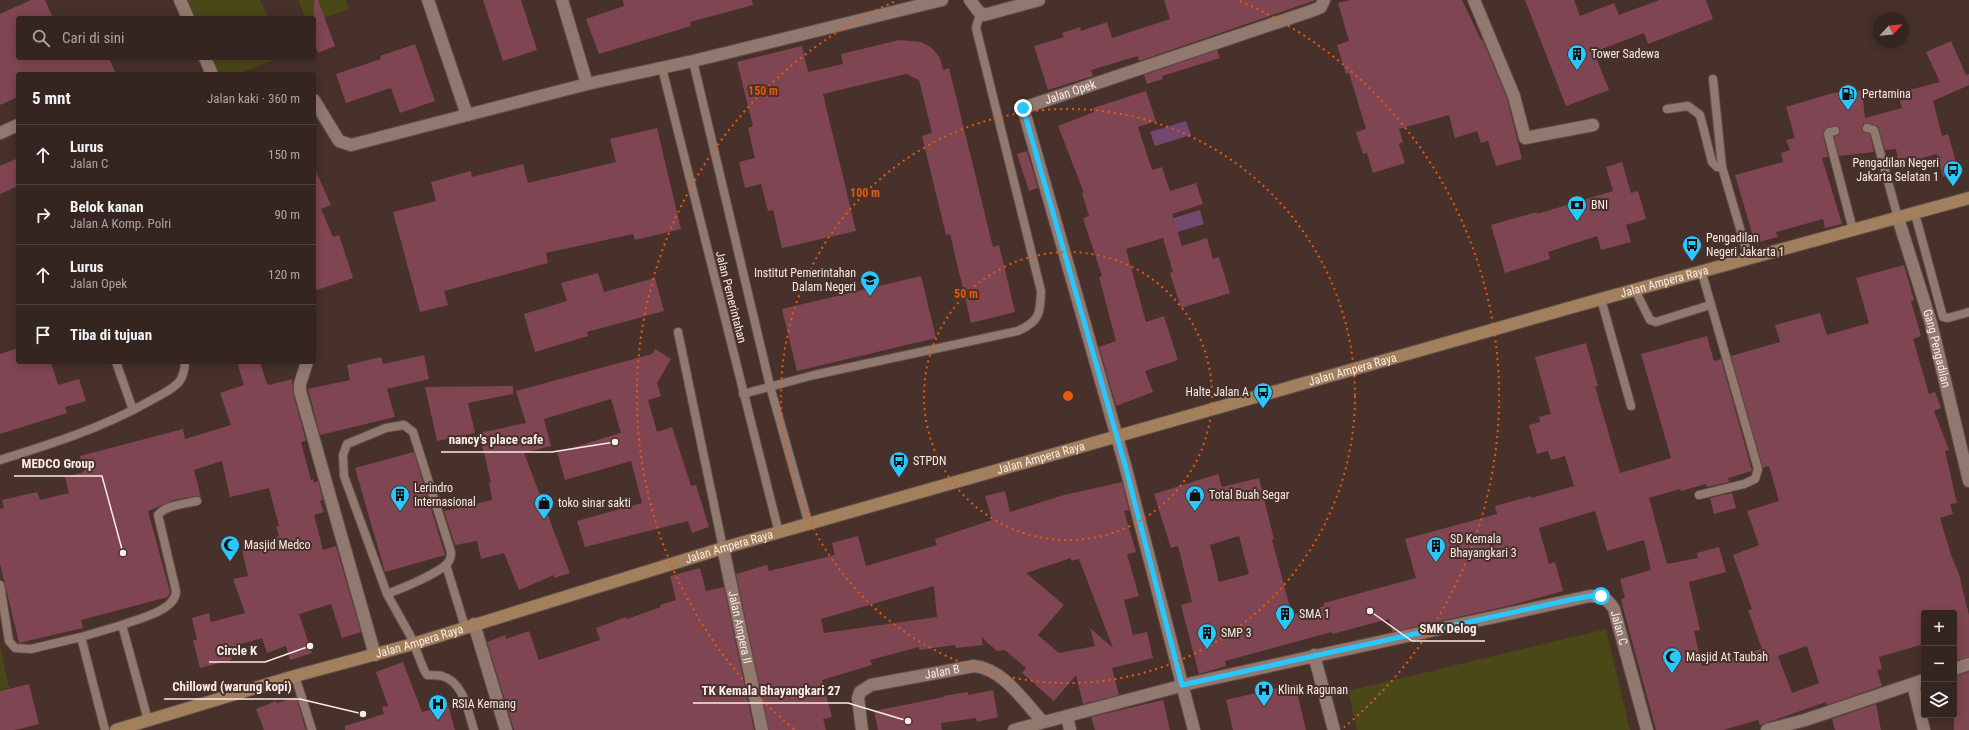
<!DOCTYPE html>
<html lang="id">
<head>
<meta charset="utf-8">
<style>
	:root { --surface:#352520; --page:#3d2d29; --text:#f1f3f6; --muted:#aaa5a5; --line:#4f423e }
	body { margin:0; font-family:"Roboto Condensed",sans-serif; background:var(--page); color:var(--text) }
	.controls { position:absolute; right:12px; bottom:12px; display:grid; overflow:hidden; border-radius:4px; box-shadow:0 2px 10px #0003 }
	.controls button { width:36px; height:36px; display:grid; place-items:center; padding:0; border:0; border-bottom:1px solid var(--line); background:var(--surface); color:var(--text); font:20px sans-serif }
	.compass { position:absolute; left:1873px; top:12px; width:36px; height:36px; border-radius:50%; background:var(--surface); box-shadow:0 2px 10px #0003; rotate:64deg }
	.stop { position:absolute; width:12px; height:12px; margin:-9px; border:3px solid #28c8ff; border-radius:50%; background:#fff }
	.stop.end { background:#28c8ff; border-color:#fff; box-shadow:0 1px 4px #0008 }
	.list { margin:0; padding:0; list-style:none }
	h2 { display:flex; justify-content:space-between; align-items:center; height:52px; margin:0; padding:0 16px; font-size:17px }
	h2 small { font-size:13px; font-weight:400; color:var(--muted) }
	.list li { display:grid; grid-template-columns:26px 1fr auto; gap:12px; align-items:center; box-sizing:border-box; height:60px; padding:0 16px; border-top:1px solid var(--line) }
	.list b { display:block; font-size:15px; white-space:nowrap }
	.list p { margin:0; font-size:13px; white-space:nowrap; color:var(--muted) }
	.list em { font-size:13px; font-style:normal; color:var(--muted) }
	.icon { flex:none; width:22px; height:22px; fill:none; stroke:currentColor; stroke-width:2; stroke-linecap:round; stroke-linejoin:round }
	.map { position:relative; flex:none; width:1969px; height:730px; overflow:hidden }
	.search { position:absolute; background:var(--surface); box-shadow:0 2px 10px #0003; left:16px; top:16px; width:300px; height:44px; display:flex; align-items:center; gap:10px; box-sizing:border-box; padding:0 14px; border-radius:4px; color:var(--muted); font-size:15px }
	.panel { position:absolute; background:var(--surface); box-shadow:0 2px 10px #0003; left:16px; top:72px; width:300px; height:292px; border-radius:4px }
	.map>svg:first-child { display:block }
</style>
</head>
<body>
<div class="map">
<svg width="1969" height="730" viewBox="0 0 1969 730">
	<rect width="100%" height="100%" fill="#47312a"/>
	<!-- green -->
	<g fill="#4a4817">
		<path d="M188 0H260L268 18H196Z"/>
		<path d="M299 0H346L349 9 314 21V18H305Z"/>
		<path d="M211 58H279L238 74H218Z"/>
		<path d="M1606 629 1630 730H1357L1348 691Z"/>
		<path d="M0 645 9 688 0 690Z"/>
	</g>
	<!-- water -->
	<g fill="#73486e">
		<path d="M1186 121 1191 135 1155 146 1150 132Z"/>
		<path d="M1200 210 1204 224 1168 235 1164 221Z"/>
	</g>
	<!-- building -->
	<g fill="#7f4553" fill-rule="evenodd">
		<path d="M31 0H45L53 18H18V58H109L116 74H18V97L0 105V14Z"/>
		<path d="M314 0H318L335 46 318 53 314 43Z"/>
		<path d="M483 0H521L537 50 503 61Z"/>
		<path d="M623 0H752L753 5 690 22 691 26 599 54 586 19 624 6Z"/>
		<path d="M1164 0H1316L1139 61 1138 56 1091 70 1093 76 1048 90 1034 46 1064 37 1062 33 1080 27 1081 31 1107 22 1112 38 1170 19Z"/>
		<path d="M1350 0H1462L1481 40 1482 39 1507 98 1522 159 1496 166 1488 141 1481 143 1477 131 1455 138 1449 115 1399 129 1403 142 1399 144 1405 163 1373 173 1367 153 1363 154 1356 132 1366 129 1349 73 1346 74 1337 45 1349 41 1338 3Z"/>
		<path d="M1525 0H1574L1580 16 1614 3 1619 15 1659 0H1706L1713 19 1648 44 1644 33 1594 52 1609 90 1566 106Z"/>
		<path d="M899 40 921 42 932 48 940 58 943 70 949 68 993 247 999 245 1015 312 971 323 950 234 946 235 922 136 932 133 919 80 906 74 823 94 856 231 782 248 773 210 768 211 761 184 745 188 739 162 755 158 748 128 753 126 737 62 802 46 808 72 843 64 841 54Z"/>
		<path d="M1951 41 1966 75 1969 74V85L1933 101 1942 136 1948 134 1959 172 1943 177 1937 154 1915 160 1913 156 1898 160 1896 149 1885 150 1878 126 1868 123 1863 124 1862 129 1863 132 1870 134 1874 152 1839 156 1834 137 1839 135 1840 130 1837 126 1828 127 1824 130 1823 135 1828 157 1822 158 1842 224 1825 228 1823 219 1776 232 1778 237 1755 243 1735 175 1783 162 1781 153 1790 150 1786 140 1795 138 1786 107 1833 93 1862 90 1865 118 1902 108 1898 93 1940 82 1926 52Z"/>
		<path d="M415 44 435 101 400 113 391 88 346 103 336 74 381 59 380 56Z"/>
		<path d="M1217 50 1220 58 1162 76 1163 79 1147 84 1144 75Z"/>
		<path d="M1146 91 1156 121 1138 127 1152 170 1162 167 1170 191 1196 183 1203 204 1172 214 1182 246 1207 238 1213 259 1219 257 1230 293 1181 308 1170 273 1173 272 1163 238 1126 249 1146 322 1164 316 1178 360 1145 371 1153 392 1116 406 1099 347 1116 341 1099 277 1102 276 1083 218 1089 216 1082 193H1084L1058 126 1094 112 1093 108Z"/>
		<path d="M657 128 681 229 635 240 633 234 546 253 548 263 444 291 448 305 420 312 393 212 436 201 431 182 471 171 472 177 523 164 528 183 616 162 610 139Z"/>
		<path d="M1027 151 1038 188 1029 191 1017 154Z"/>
		<path d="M18 158V186L0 194V166Z"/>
		<path d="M1622 162 1631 193 1638 191 1646 219 1626 225 1631 242 1601 250 1597 236 1548 252 1550 259 1505 273 1491 225 1537 212V214L1613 191 1606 167Z"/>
		<path d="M314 167 331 205 321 209 333 237 339 235 353 278 314 291Z"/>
		<path d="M1904 265 1914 300 1911 301 1921 336 1913 339 1929 394 1935 392 1941 408 1934 411 1949 450 1945 451 1957 503 1950 504 1953 514 1940 518 1951 555 1959 574 1969 615V657L1954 661V611L1947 613H1924V644L1879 657 1882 669 1877 670 1882 686 1827 705 1826 702 1760 725 1758 720 1723 730H1656L1623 608 1621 599 1625 598 1620 579 1651 570 1644 540 1607 551 1595 511 1539 528 1549 564 1555 562 1563 591 1512 605 1392 632 1389 619 1332 634V632L1225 661 1226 666 1199 674 1181 605 1192 602 1178 546 1171 548 1154 494 1218 474 1222 487 1259 478 1274 539 1272 540 1292 615 1324 606V603L1416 578 1405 539 1497 514 1495 506 1531 496V498L1574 486 1565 456 1551 460 1548 451 1537 454 1529 425 1540 422 1539 417 1551 414 1535 357 1586 343 1598 386H1595L1620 473 1671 458 1641 354 1707 336 1714 361 1721 359 1752 471 1728 478 1729 482 1707 487 1706 484 1681 491 1680 489 1649 498 1667 564 1698 558 1697 553 1719 547 1726 572 1689 582 1700 630 1694 631 1702 666 1762 649 1748 610 1752 609 1733 555 1759 545 1747 511 1779 501 1769 466 1763 468 1731 356 1780 342 1775 325 1820 313 1827 335 1869 323 1856 278ZM1239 536 1249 574 1219 582 1210 545ZM1807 646 1819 683 1792 693 1778 656Z"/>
		<path d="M598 273 604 292 655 278 664 311 587 332 588 336 535 352 524 314 567 301 561 283Z"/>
		<path d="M921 276 936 338 797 371 782 309Z"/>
		<path d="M18 348V362H51L58 385 79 379 86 401 65 407 67 413 0 434V354Z"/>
		<path d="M655 349 671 359 657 383 661 396 648 400 657 432 672 427 691 486 696 485 709 527 692 533 688 521 585 547 577 521 642 503 631 461 565 480 557 452 621 433 611 399 544 419 551 446 524 453 570 573 554 578V575L519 590 504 553 481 559 477 541 455 545 444 511 492 500 489 482H491L479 433 526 423 516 391 652 354Z"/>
		<path d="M424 355 429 379 387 389 395 417 320 435 308 389 350 380 347 365 381 357 383 364Z"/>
		<path d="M237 362H260L267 384 269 385 292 379 293 393 306 441 301 442 311 480 313 479 314 483 318 481 323 500 320 501 324 512 314 515 323 550 336 546 361 632 342 638 331 604 299 614 312 653 290 660 286 646 267 653 262 638 231 647 234 656 231 657 232 660 200 668 193 640H197L192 618 209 613 211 622 245 613 233 579 248 576 242 550 279 536 276 527 279 526 269 488 230 497 222 461 194 470 201 497 196 496 174 500 148 511 170 592 168 597 81 620 83 628 19 643 0 564V509L4 508 2 500 37 492 40 500 69 493 65 477 84 472 80 456 183 429 185 439 231 425 220 393 244 385Z"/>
		<path d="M513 386V394L468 403 475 433 437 441 425 387Z"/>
		<path d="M414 452 445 555 385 572 355 468Z"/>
		<path d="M1122 482 1129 510 1124 511 1136 552 1127 554 1139 596 1124 600 1133 635 1147 632 1153 658 1112 668 1119 695 1083 704 1076 675 1054 701 1022 673 1026 668 1005 650 997 651 981 637 983 645 956 648 955 645 919 650V647L870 660 872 665 822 680 832 717 823 719 826 730H769L736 574 767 565 769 571 835 555 832 543 858 536 866 566 937 545 935 539 992 520 985 496 1005 491 1010 512 1064 495ZM1071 558V561L1079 559 1113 648 1090 628 1095 646 1059 653 1038 635 1064 605 1026 573ZM934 586 937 617 824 633 821 619Z"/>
		<path d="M1732 493 1736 508 1714 514 1710 498Z"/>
		<path d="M700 568 706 591 724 587 754 730H514L487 642 505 635 506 639 529 631 539 660 600 640 596 628 626 617 627 619 661 607 660 605 676 600 670 576Z"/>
		<path d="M403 662 422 712 448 705 455 730H345V726L384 714 382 707 388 706 376 672Z"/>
		<path d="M1969 672V730H1954V676Z"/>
		<path d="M29 684 39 724 15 730H0V691Z"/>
		<path d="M1295 684 1306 730H1233L1226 700Z"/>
		<path d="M993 690 998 717 977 722 976 718 941 723 942 730H878L874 711 944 697 943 696 968 692V695Z"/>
		<path d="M296 697 306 730H264L256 709 276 701 277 703Z"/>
		<path d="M1163 700 1170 730H1095L1091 717Z"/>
		<path d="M1876 704 1881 730H1835L1832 719Z"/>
	</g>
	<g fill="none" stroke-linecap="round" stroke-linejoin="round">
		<!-- lane casing -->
		<g stroke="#624f49" stroke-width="10">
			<g id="lane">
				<path d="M693 61 770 386 809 525"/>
				<path d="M662 68 779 533"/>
				<path d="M1713 79 1722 167 1749 259"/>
				<path d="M1667 109 1688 106 1700 115 1712 162 1717 167H1722"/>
				<path d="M1867 128 1874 130 1898 218"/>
				<path d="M1835 131 1829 132 1828 134 1853 230"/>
				<path d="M1915 214 1943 317 1948 318 1969 312"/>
				<path d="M1635 290 1650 320 1656 322 1710 305"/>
				<path d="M1601 299 1631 406"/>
				<path d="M678 332 723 548"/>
				<path d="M116 362 133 410"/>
				<path d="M743 394 814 375 1018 331C1040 321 1040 314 1041 291L976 28 980 14"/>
				<path d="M0 460C51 444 102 428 148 402 158 396 171 391 179 382 183 377 185 368 185 362"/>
				<path d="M1699 495 1744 484 1755 479 1758 469 1702 273"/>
				<path d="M446 565 465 627"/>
				<path d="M0 585 9 641 15 648 31 649 81 637"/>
				<path d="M387 594 344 476 343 455 347 444 386 428 404 425 413 432 451 552C451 555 451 558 449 561 443 572 400 589 387 594L411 637 424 670 427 675C432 675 437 675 442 676 464 682 468 712 474 730"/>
				<path d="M122 625C137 619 176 611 176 591L158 515C166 505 185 504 197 501"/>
				<path d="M295 676 312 730"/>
				<path d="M105 730 81 637 122 625 148 720"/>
			</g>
		</g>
		<!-- street casing -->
		<g stroke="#624f49" stroke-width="14">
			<g id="street">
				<path d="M180 0 188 18"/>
				<path d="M428 0 467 115"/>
				<path d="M562 0 587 84"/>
				<path d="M970 0 978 11 984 15 1039 0"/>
				<path d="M1474 0 1514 96 1525 138 1593 125"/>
				<path d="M205 58 212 74"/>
				<path d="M314 100 339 141 351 145 587 84 693 61 942 0"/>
				<path d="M0 133 18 125"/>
				<path id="s1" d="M1898 218 1931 323 1969 481"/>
				<path d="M307 362 300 384V391L375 655"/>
				<path id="s2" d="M723 548 762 730"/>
				<path d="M474 624 506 730"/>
				<path d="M1314 655 1334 730"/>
				<path d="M1954 669 1969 664"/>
				<path d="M1913 684 1924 730"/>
				<path d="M1067 716 1070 730"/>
				<path id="s3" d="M862 730 858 698 860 692 871 685 974 666C1004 669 1024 702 1043 722"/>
				<path id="s4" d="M1014 730 1192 683 1590 596C1603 596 1607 598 1614 609L1647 730"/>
				<path id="s5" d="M1194 730 1125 465 1023 108 1314 10 1321 7 1324 0"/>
				<path d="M1767 730 1805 720 1924 680"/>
			</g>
		</g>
		<!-- secondary casing -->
		<g stroke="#624f49" stroke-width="14">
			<g id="secondary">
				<path id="s6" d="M116 730 295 676 413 644 723 548 1601 299 1969 198"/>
			</g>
		</g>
		<!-- lane -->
		<use href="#lane" stroke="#927970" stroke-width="8"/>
		<!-- street -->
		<use href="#street" stroke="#927970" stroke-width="12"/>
		<!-- secondary -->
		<use href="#secondary" stroke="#a3805d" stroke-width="12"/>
	</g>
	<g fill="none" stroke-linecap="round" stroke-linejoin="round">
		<!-- route -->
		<path stroke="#28c8ff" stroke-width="5" d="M1023 108 1125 465 1182 685 1569 600 1590 596H1601"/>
	</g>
	<!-- distance rings -->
	<g fill="none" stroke="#e8590c" stroke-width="2" stroke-dasharray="2 4">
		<circle cx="1068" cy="396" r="144"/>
		<circle cx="1068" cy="396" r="287"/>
		<path d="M794 729A431 431 0 0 1 896 1M1240 1A431 431 0 0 1 1342 729"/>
	</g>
	<!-- icons -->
	<defs>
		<g id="building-pin" transform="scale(1)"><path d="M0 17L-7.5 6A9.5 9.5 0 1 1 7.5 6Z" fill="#28c8ff" stroke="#47312a"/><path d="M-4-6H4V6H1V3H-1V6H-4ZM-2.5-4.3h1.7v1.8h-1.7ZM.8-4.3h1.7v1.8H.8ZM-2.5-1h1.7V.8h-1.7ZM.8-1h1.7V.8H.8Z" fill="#111"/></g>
		<g id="fuel-pin" transform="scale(1)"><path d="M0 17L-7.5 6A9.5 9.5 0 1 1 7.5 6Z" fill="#28c8ff" stroke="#47312a"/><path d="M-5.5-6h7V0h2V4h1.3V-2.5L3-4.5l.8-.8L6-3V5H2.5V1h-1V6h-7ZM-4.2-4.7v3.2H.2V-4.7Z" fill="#111"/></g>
		<g id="bus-pin" transform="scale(1)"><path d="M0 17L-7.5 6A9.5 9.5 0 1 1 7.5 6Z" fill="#28c8ff" stroke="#47312a"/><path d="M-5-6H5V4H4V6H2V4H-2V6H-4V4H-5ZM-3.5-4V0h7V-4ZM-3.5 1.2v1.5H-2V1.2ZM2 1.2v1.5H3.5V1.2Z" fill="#111"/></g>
		<g id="bank-pin" transform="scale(1)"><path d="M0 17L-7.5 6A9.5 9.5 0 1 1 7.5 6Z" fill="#28c8ff" stroke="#47312a"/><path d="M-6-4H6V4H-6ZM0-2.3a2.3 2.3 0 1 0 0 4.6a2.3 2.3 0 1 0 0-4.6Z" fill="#111"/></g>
		<g id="university-pin" transform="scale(1)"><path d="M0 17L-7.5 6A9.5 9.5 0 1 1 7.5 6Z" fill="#28c8ff" stroke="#47312a"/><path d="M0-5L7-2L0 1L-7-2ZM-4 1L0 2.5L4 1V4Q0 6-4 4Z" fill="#111"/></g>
		<g id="shop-pin" transform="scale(1)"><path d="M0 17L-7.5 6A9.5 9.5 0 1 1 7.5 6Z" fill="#28c8ff" stroke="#47312a"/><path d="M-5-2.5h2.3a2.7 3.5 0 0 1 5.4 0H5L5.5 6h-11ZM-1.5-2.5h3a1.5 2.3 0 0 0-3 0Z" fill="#111"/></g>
		<g id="mosque-pin" transform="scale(1)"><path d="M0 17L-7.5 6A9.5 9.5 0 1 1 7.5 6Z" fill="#28c8ff" stroke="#47312a"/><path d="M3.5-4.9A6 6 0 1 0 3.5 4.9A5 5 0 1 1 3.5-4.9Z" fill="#111"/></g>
		<g id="hospital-pin" transform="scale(1)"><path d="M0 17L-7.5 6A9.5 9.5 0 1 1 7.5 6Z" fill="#28c8ff" stroke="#47312a"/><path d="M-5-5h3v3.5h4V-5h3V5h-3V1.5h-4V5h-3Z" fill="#111"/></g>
	</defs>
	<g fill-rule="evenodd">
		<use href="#building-pin" x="1577" y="54"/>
		<use href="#fuel-pin" x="1848" y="94"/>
		<use href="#bus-pin" x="1953" y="170"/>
		<use href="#bank-pin" x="1577" y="205"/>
		<use href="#bus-pin" x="1692" y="245"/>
		<use href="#university-pin" x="870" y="280"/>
		<use href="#bus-pin" x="1263" y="392"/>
		<use href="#bus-pin" x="899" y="461"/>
		<use href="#building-pin" x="400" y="495"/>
		<use href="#shop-pin" x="1195" y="495"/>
		<use href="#shop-pin" x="544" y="503"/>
		<use href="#mosque-pin" x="230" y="545"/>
		<use href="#building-pin" x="1436" y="546"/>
		<use href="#building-pin" x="1285" y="614"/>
		<use href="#building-pin" x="1207" y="633"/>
		<use href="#mosque-pin" x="1672" y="657"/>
		<use href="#hospital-pin" x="1264" y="690"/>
		<use href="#hospital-pin" x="438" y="704"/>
	</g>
	<g text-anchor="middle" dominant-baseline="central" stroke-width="4" stroke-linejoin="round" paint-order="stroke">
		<!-- poi labels -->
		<g font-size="12" fill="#faebe6" stroke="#47312a" text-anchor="start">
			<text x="1591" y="54">Tower Sadewa</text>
			<text x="1862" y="94">Pertamina</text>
			<text x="1939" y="163" text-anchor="end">Pengadilan Negeri<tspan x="1939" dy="14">Jakarta Selatan 1</tspan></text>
			<text x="1591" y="205">BNI</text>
			<text x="1706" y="238">Pengadilan<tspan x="1706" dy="14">Negeri Jakarta 1</tspan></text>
			<text x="856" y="273" text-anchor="end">Institut Pemerintahan<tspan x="856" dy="14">Dalam Negeri</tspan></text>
			<text x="1249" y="392" text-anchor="end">Halte Jalan A</text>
			<text x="913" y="461">STPDN</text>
			<text x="414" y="488">Lerindro<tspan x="414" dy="14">Internasional</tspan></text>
			<text x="1209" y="495">Total Buah Segar</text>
			<text x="558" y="503">toko sinar sakti</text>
			<text x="1450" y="539">SD Kemala<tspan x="1450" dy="14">Bhayangkari 3</tspan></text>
			<text x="244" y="545">Masjid Medco</text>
			<text x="1299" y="614">SMA 1</text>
			<text x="1221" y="633">SMP 3</text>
			<text x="1686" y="657">Masjid At Taubah</text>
			<text x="1278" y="690">Klinik Ragunan</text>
			<text x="452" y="704">RSIA Kemang</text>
		</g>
		<!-- street labels -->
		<g font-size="12" fill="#faebe6" stroke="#47312a">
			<text stroke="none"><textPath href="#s5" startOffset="695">Jalan Opek</textPath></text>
			<text stroke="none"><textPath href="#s6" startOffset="1612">Jalan Ampera Raya</textPath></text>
			<text transform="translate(731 297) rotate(76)">Jalan Pemerintahan</text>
			<text stroke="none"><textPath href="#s1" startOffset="136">Gang Pengadilan</textPath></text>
			<text stroke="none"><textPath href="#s6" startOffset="1288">Jalan Ampera Raya</textPath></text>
			<text stroke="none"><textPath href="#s6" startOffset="964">Jalan Ampera Raya</textPath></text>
			<text stroke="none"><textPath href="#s6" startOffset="640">Jalan Ampera Raya</textPath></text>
			<text stroke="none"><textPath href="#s2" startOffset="81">Jalan Ampera II</textPath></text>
			<text stroke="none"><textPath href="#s4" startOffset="640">Jalan C</textPath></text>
			<text stroke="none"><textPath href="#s6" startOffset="316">Jalan Ampera Raya</textPath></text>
			<text stroke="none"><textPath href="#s3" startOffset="124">Jalan B</textPath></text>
		</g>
	</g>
	<circle cx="1068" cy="396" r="6" fill="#e8590c" stroke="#47312a" stroke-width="2"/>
	<g font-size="12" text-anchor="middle" font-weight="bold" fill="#e8590c" stroke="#47312a" stroke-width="4" stroke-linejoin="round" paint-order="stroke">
		<text x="763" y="95">150 m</text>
		<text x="865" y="197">100 m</text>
		<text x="966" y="298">50 m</text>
	</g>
	<!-- callouts -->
	<path fill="none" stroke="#faebe6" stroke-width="1.5" d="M615 442L552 452H441M123 553L102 476H14M1370 611L1412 641H1485M310 646L265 662H209M363 714L300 699H164M908 721L848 703H693"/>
	<g fill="#faebe6" stroke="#47312a" stroke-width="1.5">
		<circle cx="615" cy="442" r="4"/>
		<circle cx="123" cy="553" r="4"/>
		<circle cx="1370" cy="611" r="4"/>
		<circle cx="310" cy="646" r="4"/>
		<circle cx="363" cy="714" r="4"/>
		<circle cx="908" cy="721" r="4"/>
	</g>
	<g font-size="13" text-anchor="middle" font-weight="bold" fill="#faebe6" stroke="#47312a" stroke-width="4" stroke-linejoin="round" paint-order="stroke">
		<text x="496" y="444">nancy's place cafe</text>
		<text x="58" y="468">MEDCO Group</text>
		<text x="1448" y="633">SMK Delog</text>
		<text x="237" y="655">Circle K</text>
		<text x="232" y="691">Chillowd (warung kopi)</text>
		<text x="771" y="695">TK Kemala Bhayangkari 27</text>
	</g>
</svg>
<div class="controls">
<button>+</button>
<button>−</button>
<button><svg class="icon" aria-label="layers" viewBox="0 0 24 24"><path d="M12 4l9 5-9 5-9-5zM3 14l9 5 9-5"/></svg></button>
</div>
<svg class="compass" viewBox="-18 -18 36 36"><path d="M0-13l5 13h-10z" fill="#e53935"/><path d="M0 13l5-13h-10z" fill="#aaa5a5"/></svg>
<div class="stop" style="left:1601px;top:596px"></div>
<div class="stop end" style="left:1023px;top:108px"></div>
<div class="search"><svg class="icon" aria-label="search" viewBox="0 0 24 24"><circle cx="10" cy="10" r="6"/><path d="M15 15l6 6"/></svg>Cari di sini</div>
<section class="panel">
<h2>5 mnt<small>Jalan kaki · 360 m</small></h2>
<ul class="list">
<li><svg class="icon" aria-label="ahead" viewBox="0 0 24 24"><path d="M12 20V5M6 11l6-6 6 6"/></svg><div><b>Lurus</b><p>Jalan C</p></div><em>150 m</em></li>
<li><svg class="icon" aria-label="right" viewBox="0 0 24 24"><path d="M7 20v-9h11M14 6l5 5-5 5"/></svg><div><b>Belok kanan</b><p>Jalan A Komp. Polri</p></div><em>90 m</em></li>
<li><svg class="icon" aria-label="ahead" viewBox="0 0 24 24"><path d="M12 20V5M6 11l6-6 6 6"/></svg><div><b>Lurus</b><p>Jalan Opek</p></div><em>120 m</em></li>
<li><svg class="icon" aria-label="arrive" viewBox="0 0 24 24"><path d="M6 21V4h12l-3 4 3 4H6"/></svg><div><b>Tiba di tujuan</b></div></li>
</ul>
</section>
</div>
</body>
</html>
